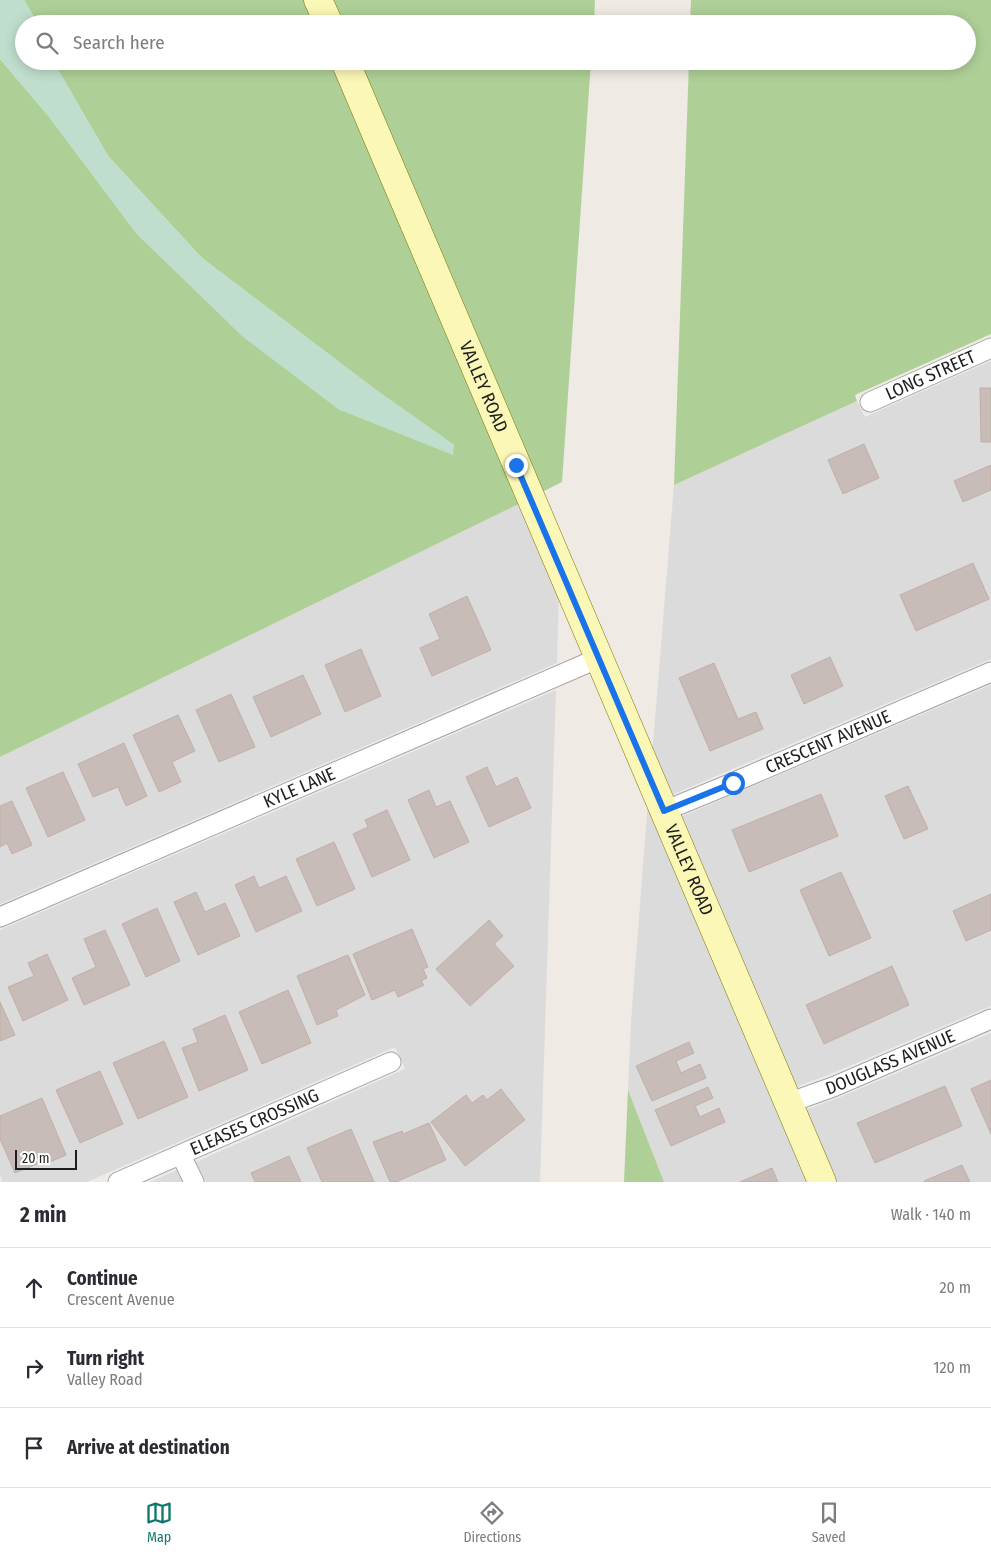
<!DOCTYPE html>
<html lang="en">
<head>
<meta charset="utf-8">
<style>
	:root { --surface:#fff; --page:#f7f7f7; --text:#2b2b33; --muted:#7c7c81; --line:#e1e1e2; --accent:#0f766e }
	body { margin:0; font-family:"Fira Sans Condensed",sans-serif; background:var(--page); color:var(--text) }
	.scale { position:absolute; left:15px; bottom:12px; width:62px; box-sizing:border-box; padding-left:5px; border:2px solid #1e1e1e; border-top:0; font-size:14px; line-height:18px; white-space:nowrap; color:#1e1e1e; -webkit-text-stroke:4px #fff; paint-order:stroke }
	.stop { position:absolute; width:15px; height:15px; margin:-11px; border:4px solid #1a73e8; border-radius:50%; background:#fff }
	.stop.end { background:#1a73e8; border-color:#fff; box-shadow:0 1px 5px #0008 }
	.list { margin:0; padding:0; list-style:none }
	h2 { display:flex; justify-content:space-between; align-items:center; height:65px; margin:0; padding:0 20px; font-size:21px }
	h2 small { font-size:16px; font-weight:400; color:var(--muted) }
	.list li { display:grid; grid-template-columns:32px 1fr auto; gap:15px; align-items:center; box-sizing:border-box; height:80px; padding:0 20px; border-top:1px solid var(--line) }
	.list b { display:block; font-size:19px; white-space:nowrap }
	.list p { margin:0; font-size:16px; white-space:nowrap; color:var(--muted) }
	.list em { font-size:16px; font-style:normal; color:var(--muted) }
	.icon { flex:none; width:28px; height:28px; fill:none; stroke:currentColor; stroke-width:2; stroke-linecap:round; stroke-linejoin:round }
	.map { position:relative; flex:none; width:991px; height:1182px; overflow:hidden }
	.search { position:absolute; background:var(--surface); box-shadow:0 2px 12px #0003; left:15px; right:15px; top:15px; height:55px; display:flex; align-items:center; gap:12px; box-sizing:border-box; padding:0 18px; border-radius:28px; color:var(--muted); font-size:19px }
	.sheet { height:305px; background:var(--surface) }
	nav { display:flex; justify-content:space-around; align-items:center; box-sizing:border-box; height:70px; border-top:1px solid var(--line); background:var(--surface); font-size:14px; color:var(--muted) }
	nav a { display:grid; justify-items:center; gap:2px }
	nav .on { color:var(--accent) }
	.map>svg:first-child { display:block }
</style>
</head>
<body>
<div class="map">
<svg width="991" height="1182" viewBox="0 0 991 1182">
	<rect width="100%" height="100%" fill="#efeae4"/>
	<!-- residential -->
	<g fill="#dcdbdb">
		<path d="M991 361V659L669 796 652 756 674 485 857 401 865 417Z"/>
		<path d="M521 503 559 592 557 663 0 904V757Z"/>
		<path d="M991 685V1006L828 1075 793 1088 678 818Z"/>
		<path d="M556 690 540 1182H206L196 1162 405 1069 395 1047 87 1182H2L0 1173V930Z"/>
		<path d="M648 801 810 1182H664L628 1090 631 1022Z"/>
		<path d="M991 1033V1182H833L802 1111 838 1098Z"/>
		<path d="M177 1170 183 1182H150Z"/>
	</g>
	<!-- forest -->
	<g fill="#aed097">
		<path d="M24 0H307L317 24H38Z"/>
		<path d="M330 0H595L594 24H340Z"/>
		<path d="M691 0H991V334L855 395 857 401 674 485 689 61H967V24H690Z"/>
		<path d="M0 59 50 118 137 234 243 336 340 410 454 445 376 390 202 258 108 156 53 61H333L521 503 0 757Z"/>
		<path d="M356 61H591L562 482 540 493Z"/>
		<path d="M628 1090 664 1182H624Z"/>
	</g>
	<!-- wetland -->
	<path fill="#c0decd" d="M0 0H24L38 24H24V61H53L108 156 202 258 376 390 454 445 453 455 340 410 243 337 137 234 50 118 0 59Z"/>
	<!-- building -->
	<g fill="#c7bcb7" stroke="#c1afa6">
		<path d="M980 388H991V442H981Z"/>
		<path d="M864 444 879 478 843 494 828 460Z"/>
		<path d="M991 465V490L963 502 954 481Z"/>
		<path d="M973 563 989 599 916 631 900 595Z"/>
		<path d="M467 596 491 650 432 676 420 648 440 639 429 614Z"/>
		<path d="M361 649 381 696 345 712 325 665Z"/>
		<path d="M830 657 843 686 804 704 791 675Z"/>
		<path d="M714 663 738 719 756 712 763 729 710 751 679 678Z"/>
		<path d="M303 675 321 714 271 737 253 697Z"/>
		<path d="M231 694 255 747 219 762 196 710Z"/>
		<path d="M178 715 195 751 172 762 181 782 159 792 133 735Z"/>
		<path d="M124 743 147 796 126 806 118 787 93 797 78 764Z"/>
		<path d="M487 767 496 787 517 777 531 808 489 827 466 777Z"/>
		<path d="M63 772 85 820 48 837 26 788Z"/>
		<path d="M908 786 928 829 904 839 885 796Z"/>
		<path d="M429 790 436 807 450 801 469 842 434 858 408 800Z"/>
		<path d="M821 794 838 836 749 872 732 830Z"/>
		<path d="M12 801 32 845 12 854 7 843 0 847V806Z"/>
		<path d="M387 810 410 860 372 877 353 834 368 827 365 820Z"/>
		<path d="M334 842 355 889 317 906 296 859Z"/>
		<path d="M841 872 871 938 829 956 800 890Z"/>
		<path d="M254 876 259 888 286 876 302 911 256 932 235 885Z"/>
		<path d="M196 892 205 912 225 903 240 936 198 955 174 902Z"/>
		<path d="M991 894V930L966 941 953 911Z"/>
		<path d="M157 908 180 961 146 977 122 924Z"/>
		<path d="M489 920 503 936 494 944 514 966 470 1006 436 969Z"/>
		<path d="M412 929 428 967 423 969 427 978 421 981 424 985 398 997 395 990 372 1000 353 954Z"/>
		<path d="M105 930 130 985 84 1005 72 978 96 967 84 939Z"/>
		<path d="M47 954 68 1000 23 1021 8 987 34 976 28 963Z"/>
		<path d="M348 955 365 995 336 1010 338 1016 317 1025 297 976Z"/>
		<path d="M892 966 909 1005 824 1044 806 1005Z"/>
		<path d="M288 990 311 1043 262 1064 239 1012Z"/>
		<path d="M0 1002 15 1035 0 1041Z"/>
		<path d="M225 1015 248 1070 199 1091 182 1048 198 1042 193 1029Z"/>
		<path d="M164 1041 188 1097 138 1119 113 1063Z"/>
		<path d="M689 1042 694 1053 676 1061 681 1073 700 1064 706 1078 652 1101 636 1066Z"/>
		<path d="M100 1071 123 1124 80 1143 56 1090Z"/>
		<path d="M991 1080V1134L971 1089Z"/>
		<path d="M945 1086 962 1126 875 1163 857 1123Z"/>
		<path d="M708 1087 713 1098 695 1106 700 1117 719 1108 725 1122 671 1146 655 1110Z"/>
		<path d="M501 1089 525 1120 465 1166 431 1122 466 1095 472 1103 483 1095 487 1100Z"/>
		<path d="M42 1098 66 1155 43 1165 39 1157 35 1159 37 1164 15 1173 0 1139V1116Z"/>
		<path d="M429 1123 446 1160 396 1182H390L373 1142 402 1131 403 1134Z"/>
		<path d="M351 1129 374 1182H322L307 1148Z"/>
		<path d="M289 1156 301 1182H255L251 1173Z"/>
		<path d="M962 1165 970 1182H924V1181Z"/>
		<path d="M772 1168 778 1182H740Z"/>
	</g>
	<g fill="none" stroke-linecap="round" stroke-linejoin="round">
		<!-- street casing -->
		<g stroke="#a5a5a5" stroke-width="21">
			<g id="street">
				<path id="s1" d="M870 402 991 348"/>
				<path id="s2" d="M664 811 725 786 991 672"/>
				<path id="s3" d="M0 917 599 658"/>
				<path id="s4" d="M788 1103 833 1087 991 1019"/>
				<path d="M181 1155 194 1182"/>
				<path id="s5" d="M118 1182 391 1062"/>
			</g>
		</g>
		<!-- secondary casing -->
		<g stroke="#787902" stroke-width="29">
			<g id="secondary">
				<path d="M318 0 329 24"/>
				<path id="s6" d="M345 61 822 1182"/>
			</g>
		</g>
		<!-- street -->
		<use href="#street" stroke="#fff" stroke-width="19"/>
		<!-- secondary -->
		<use href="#secondary" stroke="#fbf7b6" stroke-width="28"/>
	</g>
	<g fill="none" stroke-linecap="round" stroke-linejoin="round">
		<!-- route -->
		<path stroke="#1a73e8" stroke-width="6" d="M516 465 664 811 733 783"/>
	</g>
	<g text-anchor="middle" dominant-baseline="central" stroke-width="4" stroke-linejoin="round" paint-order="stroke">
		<!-- street labels -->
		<g font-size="18" fill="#1e1e1e" stroke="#fff">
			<text stroke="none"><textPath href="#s1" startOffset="66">LONG STREET</textPath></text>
			<text stroke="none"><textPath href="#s6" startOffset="354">VALLEY ROAD</textPath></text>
			<text stroke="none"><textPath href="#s2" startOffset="178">CRESCENT AVENUE</textPath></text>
			<text stroke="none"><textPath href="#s3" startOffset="326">KYLE LANE</textPath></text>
			<text stroke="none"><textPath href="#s6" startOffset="879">VALLEY ROAD</textPath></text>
			<text stroke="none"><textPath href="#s4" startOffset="110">DOUGLASS AVENUE</textPath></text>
			<text stroke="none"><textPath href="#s5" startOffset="149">ELEASES CROSSING</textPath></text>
		</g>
	</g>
</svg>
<div class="scale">20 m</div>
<div class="stop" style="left:733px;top:783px"></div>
<div class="stop end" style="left:516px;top:465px"></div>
<div class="search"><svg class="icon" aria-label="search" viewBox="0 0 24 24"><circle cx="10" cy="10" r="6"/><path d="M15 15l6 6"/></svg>Search here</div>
</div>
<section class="sheet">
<h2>2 min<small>Walk · 140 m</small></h2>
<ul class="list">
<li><svg class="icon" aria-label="ahead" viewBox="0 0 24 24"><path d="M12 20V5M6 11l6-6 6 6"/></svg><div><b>Continue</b><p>Crescent Avenue</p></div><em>20 m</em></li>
<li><svg class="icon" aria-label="right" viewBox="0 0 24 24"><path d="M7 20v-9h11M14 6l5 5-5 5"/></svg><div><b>Turn right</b><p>Valley Road</p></div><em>120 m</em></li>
<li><svg class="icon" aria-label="arrive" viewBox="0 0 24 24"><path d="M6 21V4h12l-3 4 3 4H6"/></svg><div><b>Arrive at destination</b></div></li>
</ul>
</section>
<nav>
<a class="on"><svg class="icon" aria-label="map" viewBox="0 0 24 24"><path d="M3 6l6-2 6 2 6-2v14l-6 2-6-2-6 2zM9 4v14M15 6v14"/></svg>Map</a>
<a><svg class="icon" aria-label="directions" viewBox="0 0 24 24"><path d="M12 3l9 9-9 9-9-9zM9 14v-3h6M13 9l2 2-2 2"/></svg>Directions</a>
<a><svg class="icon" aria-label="saved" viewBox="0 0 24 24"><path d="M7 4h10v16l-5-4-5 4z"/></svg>Saved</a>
</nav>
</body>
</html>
